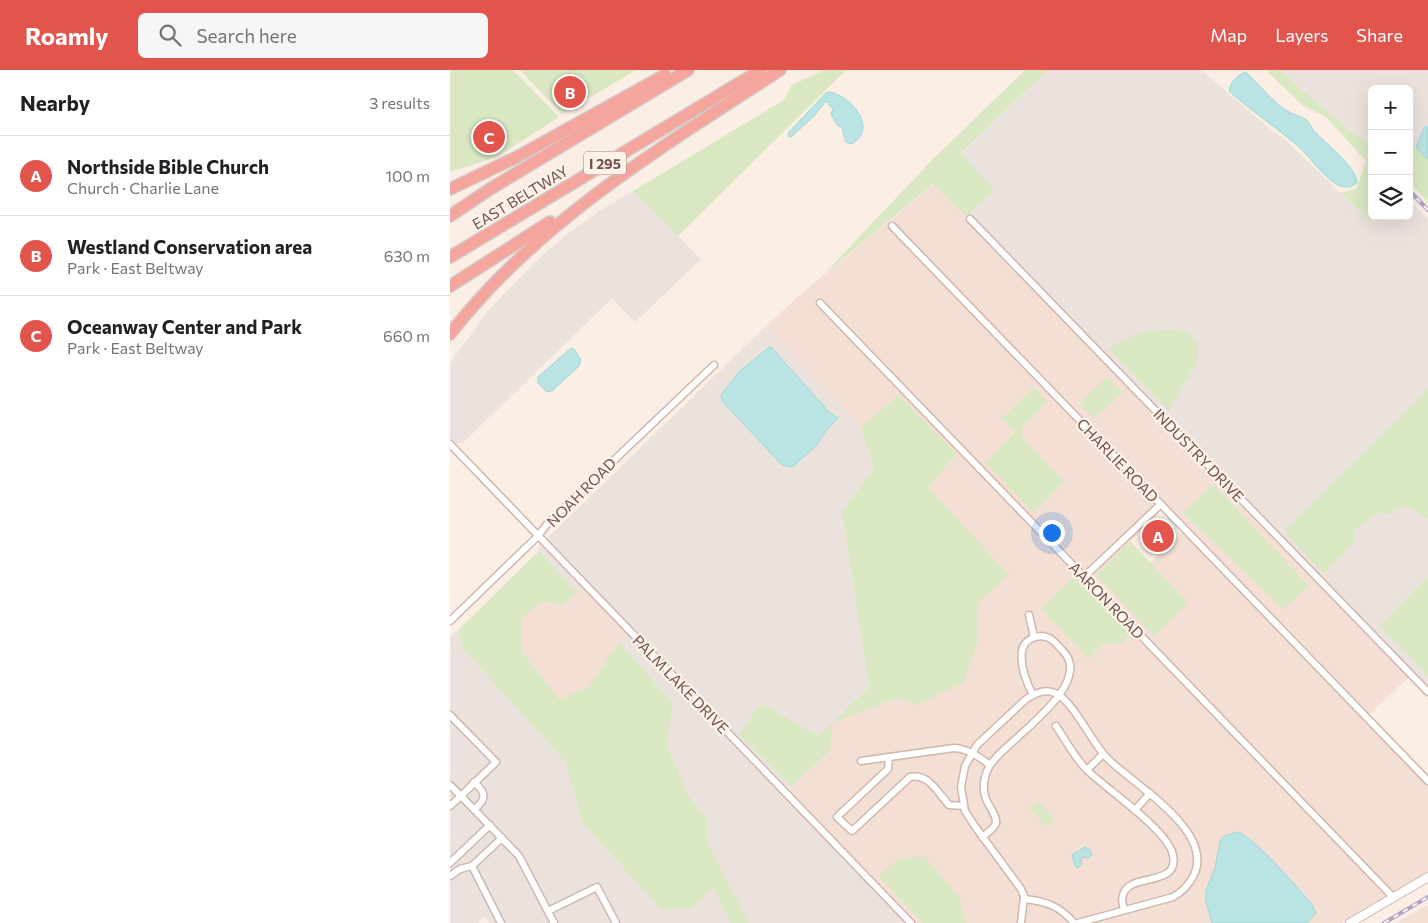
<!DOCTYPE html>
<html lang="en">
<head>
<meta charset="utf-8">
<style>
	:root { --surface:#fff; --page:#f6f6f6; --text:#202124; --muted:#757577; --line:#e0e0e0; --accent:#e1554d }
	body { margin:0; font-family:Commissioner,sans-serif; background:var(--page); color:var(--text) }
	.controls { position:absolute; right:15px; top:15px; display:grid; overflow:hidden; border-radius:8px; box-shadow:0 5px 20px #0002 }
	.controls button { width:45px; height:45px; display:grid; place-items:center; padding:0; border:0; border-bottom:1px solid var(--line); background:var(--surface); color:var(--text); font:25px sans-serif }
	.you { position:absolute; left:601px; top:462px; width:18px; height:18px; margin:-12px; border:4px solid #fff; border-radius:50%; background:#1a73e8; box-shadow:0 0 0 8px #1a73e833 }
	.badge { display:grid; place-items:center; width:32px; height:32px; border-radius:50%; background:var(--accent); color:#fff; font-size:16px; font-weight:700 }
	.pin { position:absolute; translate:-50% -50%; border:2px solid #fff; box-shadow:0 1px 5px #0006 }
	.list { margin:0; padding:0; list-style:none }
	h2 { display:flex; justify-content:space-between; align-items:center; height:65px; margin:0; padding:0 20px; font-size:21px }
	h2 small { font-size:16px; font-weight:400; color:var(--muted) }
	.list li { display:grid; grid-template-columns:32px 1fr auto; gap:15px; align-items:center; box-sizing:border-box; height:80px; padding:0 20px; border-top:1px solid var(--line) }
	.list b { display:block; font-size:19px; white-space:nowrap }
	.list p { margin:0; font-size:16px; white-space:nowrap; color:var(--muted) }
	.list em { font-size:16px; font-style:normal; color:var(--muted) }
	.icon { flex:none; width:28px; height:28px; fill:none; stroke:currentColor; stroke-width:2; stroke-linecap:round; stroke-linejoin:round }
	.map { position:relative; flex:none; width:978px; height:853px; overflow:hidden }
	header { display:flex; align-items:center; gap:30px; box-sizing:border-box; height:70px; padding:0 25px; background:var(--accent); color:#fff }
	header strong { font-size:24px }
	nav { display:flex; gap:28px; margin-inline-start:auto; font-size:18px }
	.search { width:350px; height:45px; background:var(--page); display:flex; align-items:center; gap:12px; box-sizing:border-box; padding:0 18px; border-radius:8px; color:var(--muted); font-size:19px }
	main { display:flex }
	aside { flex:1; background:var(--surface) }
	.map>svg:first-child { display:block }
</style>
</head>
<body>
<header>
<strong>Roamly</strong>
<div class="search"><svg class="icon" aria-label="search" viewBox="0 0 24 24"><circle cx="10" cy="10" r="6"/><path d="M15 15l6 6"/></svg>Search here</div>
<nav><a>Map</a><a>Layers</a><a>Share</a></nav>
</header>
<main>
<aside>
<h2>Nearby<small>3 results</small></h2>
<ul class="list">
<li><span class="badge">A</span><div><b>Northside Bible Church</b><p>Church · Charlie Lane</p></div><em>100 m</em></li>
<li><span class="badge">B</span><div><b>Westland Conservation area</b><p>Park · East Beltway</p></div><em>630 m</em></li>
<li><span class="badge">C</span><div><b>Oceanway Center and Park</b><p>Park · East Beltway</p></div><em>660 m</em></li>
</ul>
</aside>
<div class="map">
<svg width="978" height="853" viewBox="0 0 978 853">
	<rect width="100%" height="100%" fill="#fbeee4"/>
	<!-- residential -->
	<g fill="#f3dfd3" fill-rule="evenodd">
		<path d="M484 114 959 607 918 645 978 707V803L892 853H456L333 725 380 681 383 653 447 628 527 575V534L558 505 478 417 507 384 449 325 411 357 316 256 351 224ZM597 332 574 355 571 366 614 411 536 393 564 361ZM713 439 734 461 701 492 646 505ZM623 506 682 565 674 573H654L639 588 591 539Z"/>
		<path d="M133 517 178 564 169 572 139 617 109 629 71 581V549L91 531 113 535Z"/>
		<path d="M978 835V853H946Z"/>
	</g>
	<!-- industrial -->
	<g fill="#ebe2de" fill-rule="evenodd">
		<path d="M598 0H751L819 58 839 73 919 151 924 146H959V130L978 149V319L834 461H904L929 442 941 445 956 435 976 449 978 448V506L929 556 978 606V627L516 147 543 120 511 84ZM733 259 659 279 693 261Z"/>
		<path d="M832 0H978V56L974 58 966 77 959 80V19H922V78L852 20Z"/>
		<path d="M183 121 251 189 185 252 162 228 14 372 0 376V293L39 240 86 191 116 165 148 142Z"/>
		<path d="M316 256 411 357 424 398 392 443 419 617 368 666 311 633 290 664 341 717 333 725 456 853H299L257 771V748L238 725 217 677 223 633 169 572 178 564 133 517 127 522 86 479Z"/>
		<path d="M9 559 12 578 116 693 132 752 211 840 242 838 263 818 281 853H39L35 846 28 853H0V567Z"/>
	</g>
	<!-- green -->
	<g fill="#d9e8c3">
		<path d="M0 0H63L109 47 47 87 0 102Z"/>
		<path d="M70 0H186L112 44Z"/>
		<path d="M374 0H396L228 166 183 121 334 30 342 15Z"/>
		<path d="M575 0H598L511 83 544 120 516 147 483 114 374 204 482 90Z"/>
		<path d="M816 0H832L852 20 922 78V146H924L919 151 891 123 907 118 916 91 876 47 853 36Z"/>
		<path d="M966 77 978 90V132L959 112V80Z"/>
		<path d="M733 259 747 271V292L719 341 658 278 693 261Z"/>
		<path d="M657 307 673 322 644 349 629 334Z"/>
		<path d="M584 317 597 332 574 355 571 366 614 411 584 443 535 393 564 362 552 348Z"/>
		<path d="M978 319V448L976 449 956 435 941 445 929 442 904 461 905 471 874 504 834 461Z"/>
		<path d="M449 325 507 384 478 417 559 505 527 534V575L513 613 468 635 447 628 383 653 380 681 341 717 289 664 311 633 368 666 419 617 392 442 424 398 411 357Z"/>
		<path d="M763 414 859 516 833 539 733 443Z"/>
		<path d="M680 471 738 533 704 566 646 505Z"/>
		<path d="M89 481 127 522 113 535 91 531 71 549V581L109 629 139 617 169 572 223 633 217 677 238 725 257 748V771L299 853H281L263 818 242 838 211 840 132 752 116 693 12 578 9 559Z"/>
		<path d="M624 506 682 565 674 573H654L639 589 591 539Z"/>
		<path d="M978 506V606L929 556Z"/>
		<path d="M588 731 604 749 596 757 580 738Z"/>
		<path d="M474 786 510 828 515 853H473L428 806 450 788Z"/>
	</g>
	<!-- water -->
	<g fill="#b9e4e3" stroke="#a0d6d5">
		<path d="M796 2C810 15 823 33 839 42 851 48 857 46 863 60 874 72 907 97 907 113 901 118 894 118 886 114 873 106 860 87 848 76 826 57 801 41 779 21 780 12 789 4 796 2Z"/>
		<path d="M377 22C398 22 431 59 401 74L396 72 392 58 387 55 381 44 383 39 376 31 364 46 341 67 338 66 339 62Z"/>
		<path d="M978 56V90L966 77 974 58Z"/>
		<path d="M319 277 322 278 379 342 388 348 375 362 366 376 342 397 332 395 272 331 271 325 290 301Z"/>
		<path d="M121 278 124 279 131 290 129 296 102 321 97 322 88 313V307Z"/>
		<path d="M787 762C805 767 846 817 861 833L866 843 857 853H762L756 832V820L765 798 770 771 773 767Z"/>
		<path d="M635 777 640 780 642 785 639 788 635 787 631 788 632 794 628 798 625 796 622 785Z"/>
	</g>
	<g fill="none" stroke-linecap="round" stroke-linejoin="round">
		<!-- minor casing -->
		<g stroke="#ceb7ae" stroke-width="9">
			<g id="minor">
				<path d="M520 149 978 622"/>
				<path d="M442 156 978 711"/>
				<path d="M370 233 943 827"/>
				<path d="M0 374 461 853"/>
				<path d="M634 507 711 434"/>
				<path d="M579 545 584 567"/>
				<path d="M0 551 88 466 97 454 264 295"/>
				<path d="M0 645 46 692 11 726 69 786 104 853"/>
				<path d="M606 656C616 671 625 688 637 700 656 719 718 760 723 785 730 818 678 802 673 825 671 830 673 835 674 840"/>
				<path d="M439 687 438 699 387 747 402 761 460 707C479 703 488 723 499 735L514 736"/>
				<path d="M411 691 504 678C519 679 529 687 540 695"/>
				<path d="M637 700 653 684"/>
				<path d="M24 712C36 723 37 728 25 739"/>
				<path d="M0 715 11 726 0 736"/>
				<path d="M685 740 700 723"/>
				<path d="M532 767C537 763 544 759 546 753 547 745 539 737 536 729 531 716 535 700 544 690 562 667 645 614 613 581 608 576 604 570 599 568 588 563 574 569 572 581 570 596 576 612 583 625"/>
				<path d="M0 793 40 755"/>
				<path d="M22 796 51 853"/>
				<path d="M0 806 10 799 22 796 52 768"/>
				<path d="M574 829C595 831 610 836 624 853"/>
				<path d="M98 841 147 817 166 853"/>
				<path d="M571 853 574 826 571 819 524 755 515 741 511 717 515 696 527 675 575 630C585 623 595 618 607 624 624 633 641 671 656 687 682 714 765 760 744 805 739 815 732 822 723 827L628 853"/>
			</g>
		</g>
		<!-- tertiary casing -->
		<g stroke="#ceb7ae" stroke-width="10">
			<path id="tertiary" d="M900 853 978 807"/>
		</g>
		<!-- motorway casing -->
		<g stroke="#d5cbc9" stroke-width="14">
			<g id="motorway">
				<path d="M0 119 67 87 215 5"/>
				<path d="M0 146 40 119 238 0"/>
				<path d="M0 187 311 0"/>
				<path d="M0 216 100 152"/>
				<path d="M0 264C88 151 212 77 330 0"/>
			</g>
		</g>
		<!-- minor -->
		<use href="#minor" stroke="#fff" stroke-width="6"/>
		<!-- tertiary -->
		<use href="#tertiary" stroke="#fff" stroke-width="8"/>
		<!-- motorway -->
		<use href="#motorway" stroke="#f4a59d" stroke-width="11"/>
		<!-- rail casing -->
		<g stroke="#afa3c4" stroke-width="4">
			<g id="rail">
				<path d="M959 120 978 140"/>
				<path d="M934 853 978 827"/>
			</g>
		</g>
		<!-- rail -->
		<use href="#rail" stroke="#fef3ea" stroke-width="2" stroke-dasharray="5.5" stroke-linecap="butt"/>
	</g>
	<g text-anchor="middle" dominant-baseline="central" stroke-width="4.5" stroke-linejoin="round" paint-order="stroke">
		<!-- shield labels -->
		<rect fill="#fef3ea" stroke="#9d827b" stroke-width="1" x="134" y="81.5" width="42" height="23" rx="4"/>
		<g font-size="14" font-weight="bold" fill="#73524b">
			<text x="155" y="93">I 295</text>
		</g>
		<!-- street labels -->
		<g font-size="15" fill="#73524b" stroke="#fef3ea">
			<text transform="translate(70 127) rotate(-31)">EAST BELTWAY</text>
			<text transform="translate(749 385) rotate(46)">INDUSTRY DRIVE</text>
			<text transform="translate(668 390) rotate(46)">CHARLIE ROAD</text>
			<text transform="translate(131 422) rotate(-45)">NOAH ROAD</text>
			<text transform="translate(657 530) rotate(46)">AARON ROAD</text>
			<text transform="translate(231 614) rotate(46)">PALM LAKE DRIVE</text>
		</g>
	</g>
</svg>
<div class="controls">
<button>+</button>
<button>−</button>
<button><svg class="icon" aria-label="layers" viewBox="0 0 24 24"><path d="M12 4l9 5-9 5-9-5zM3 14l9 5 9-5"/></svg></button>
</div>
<div class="you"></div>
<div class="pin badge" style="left:708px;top:466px">A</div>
<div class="pin badge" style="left:120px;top:22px">B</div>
<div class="pin badge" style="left:39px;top:67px">C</div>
</div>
</main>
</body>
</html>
